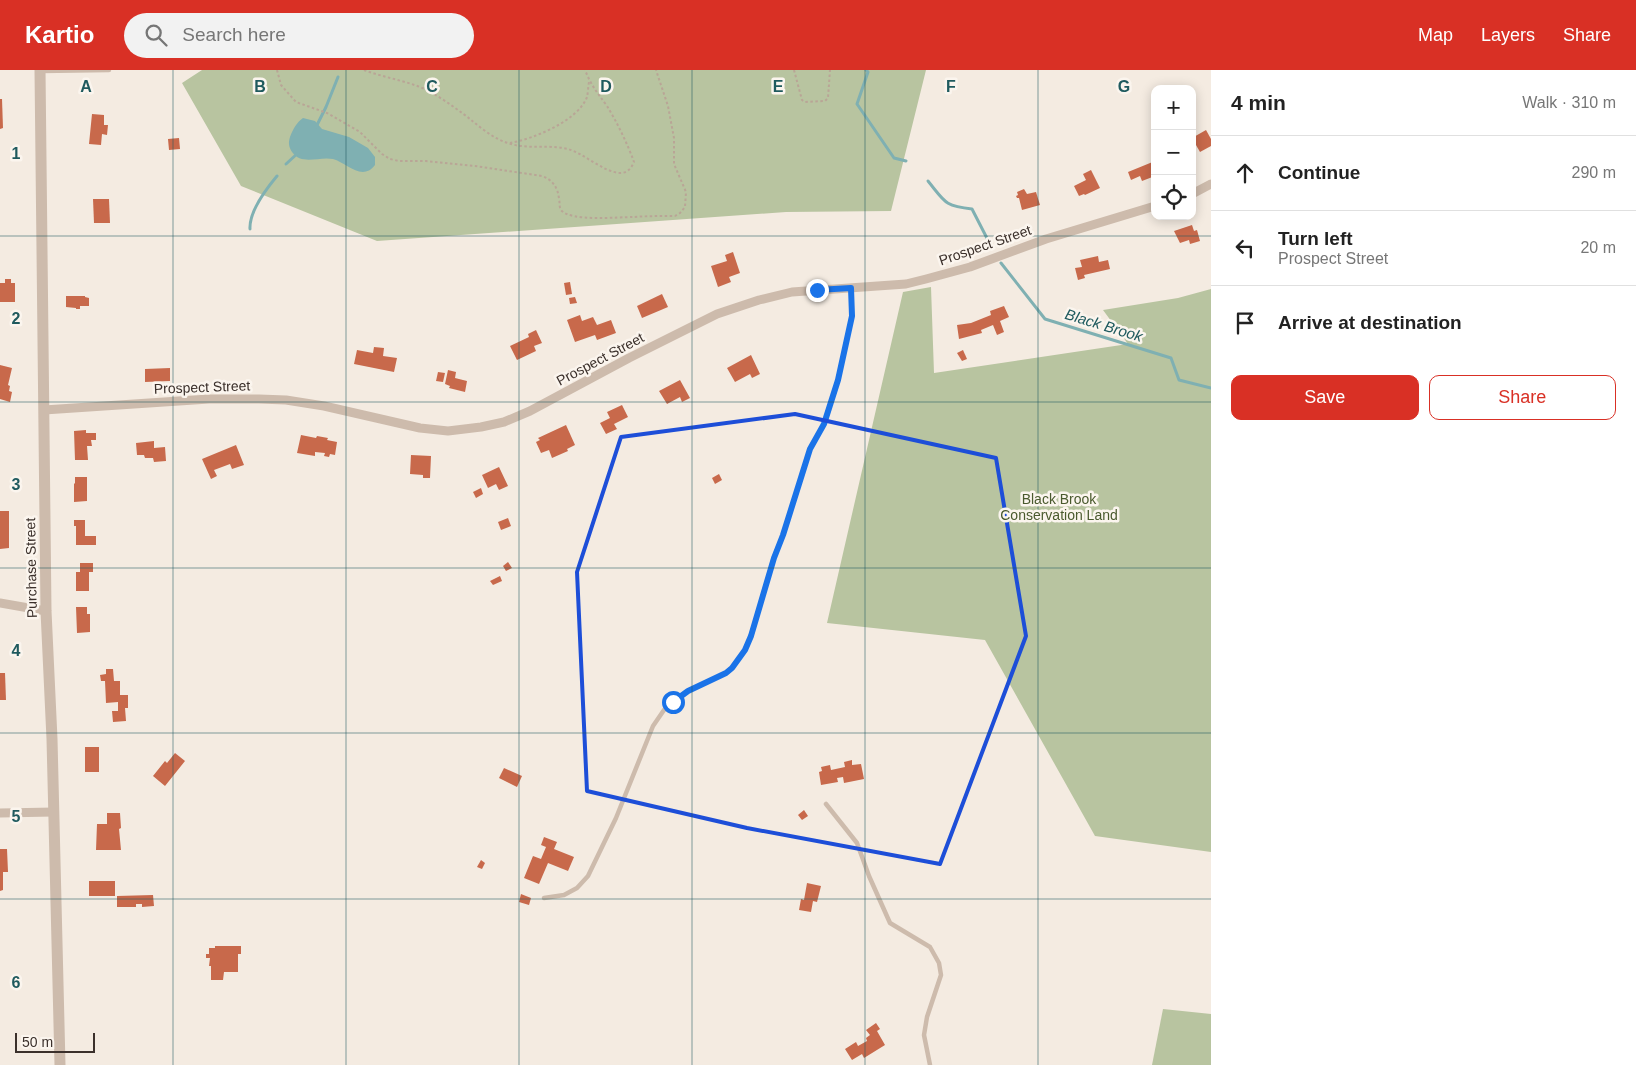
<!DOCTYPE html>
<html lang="en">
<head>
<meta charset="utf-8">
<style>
	:root { --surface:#fff; --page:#f2f2f2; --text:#222; --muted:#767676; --line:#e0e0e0; --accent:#d93025 }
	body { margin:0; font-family:Arial,sans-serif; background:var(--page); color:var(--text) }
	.controls { position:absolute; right:15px; top:15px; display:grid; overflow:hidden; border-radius:10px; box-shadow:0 2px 12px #0003 }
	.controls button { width:45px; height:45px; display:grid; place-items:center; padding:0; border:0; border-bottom:1px solid var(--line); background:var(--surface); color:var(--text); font:25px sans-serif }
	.scale { position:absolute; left:15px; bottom:12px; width:80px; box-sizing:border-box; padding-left:5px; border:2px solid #3b302b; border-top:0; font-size:14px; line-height:18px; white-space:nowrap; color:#3b302b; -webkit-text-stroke:4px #fbf5ee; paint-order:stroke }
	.stop { position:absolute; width:15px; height:15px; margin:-11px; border:4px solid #1a73e8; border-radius:50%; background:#fff }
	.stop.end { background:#1a73e8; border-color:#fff; box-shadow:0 1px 5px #0008 }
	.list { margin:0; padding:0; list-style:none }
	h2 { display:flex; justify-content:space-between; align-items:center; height:65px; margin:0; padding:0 20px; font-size:21px }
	h2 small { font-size:16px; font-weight:400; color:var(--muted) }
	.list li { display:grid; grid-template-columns:32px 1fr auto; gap:15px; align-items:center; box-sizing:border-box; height:75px; padding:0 20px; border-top:1px solid var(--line) }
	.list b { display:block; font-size:19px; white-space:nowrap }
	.list p { margin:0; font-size:16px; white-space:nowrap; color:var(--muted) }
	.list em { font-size:16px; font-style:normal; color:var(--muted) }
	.actions { display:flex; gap:10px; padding:15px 20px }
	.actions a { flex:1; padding:11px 0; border:1px solid var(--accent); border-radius:10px; text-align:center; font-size:18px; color:var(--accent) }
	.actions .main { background:var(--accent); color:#fff }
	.icon { flex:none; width:28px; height:28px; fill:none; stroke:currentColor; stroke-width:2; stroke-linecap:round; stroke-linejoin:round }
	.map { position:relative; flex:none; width:1211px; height:995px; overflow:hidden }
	header { display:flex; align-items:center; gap:30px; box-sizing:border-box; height:70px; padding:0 25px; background:var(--accent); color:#fff }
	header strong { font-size:24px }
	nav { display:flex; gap:28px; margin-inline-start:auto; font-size:18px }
	.search { width:350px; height:45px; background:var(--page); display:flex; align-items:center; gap:12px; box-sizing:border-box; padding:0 18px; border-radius:28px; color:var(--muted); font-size:19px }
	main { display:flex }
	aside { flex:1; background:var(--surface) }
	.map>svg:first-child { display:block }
</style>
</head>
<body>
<header>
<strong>Kartio</strong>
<div class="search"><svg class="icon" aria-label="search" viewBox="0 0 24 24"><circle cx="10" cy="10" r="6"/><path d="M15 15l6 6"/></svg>Search here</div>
<nav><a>Map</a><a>Layers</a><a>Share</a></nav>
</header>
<main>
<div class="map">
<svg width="1211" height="995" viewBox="0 0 1211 995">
	<rect width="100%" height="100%" fill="#f4ebe1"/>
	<!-- green -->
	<g fill="#b8c4a0">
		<path d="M202 0H926L891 141 786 142 377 171 241 116 182 13Z"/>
		<path d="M931 217 934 303 1128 274 1103 240 1178 228 1211 219V782L1095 766 985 570 827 553 903 222Z"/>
		<path d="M1163 939 1211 944V995H1152Z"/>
	</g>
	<!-- water -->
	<path fill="#7fb0b2" d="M303 48 315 51 322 59 349 67 368 78 375 87V95C362 112 347 93 333 89 319 86 302 96 292 82 289 77 288 73 290 67 293 59 297 52 303 48Z"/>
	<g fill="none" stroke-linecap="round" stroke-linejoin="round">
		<!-- stream -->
		<g stroke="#7fb0b2" stroke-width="3">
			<path d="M866 0 868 2 857 34 894 88 906 91"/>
			<path d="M316 57 326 37 338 7"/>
			<path d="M286 94 298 83"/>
			<path d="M928 111C945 132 944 136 972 139L992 178"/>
			<path d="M250 159C249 142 267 118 277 106"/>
			<path d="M1001 193 1045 249 1171 288 1179 310 1211 318"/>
		</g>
	</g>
	<!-- building -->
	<g fill="#c8694b">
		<path d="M0 29H2L3 58 0 59Z"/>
		<path d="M92 44 104 45V55H108L107 65 102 64 101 75 89 74Z"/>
		<path d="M1206 60 1211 69V76L1200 82 1192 68Z"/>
		<path d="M179 68 180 79 169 80 168 69Z"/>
		<path d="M1155 91V106L1142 111 1140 106 1131 110 1128 102Z"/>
		<path d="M1091 100 1100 118 1085 125 1084 124 1079 126 1074 116 1086 110 1083 104Z"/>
		<path d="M1024 119 1027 124 1036 122 1040 135 1022 140 1019 128H1017L1016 126 1018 125 1017 122Z"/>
		<path d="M93 129H109L110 153H94Z"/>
		<path d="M1192 155 1194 161 1197 160 1200 171 1190 174 1189 170 1180 173 1174 161Z"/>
		<path d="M733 182 740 203 729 207 731 212 718 217 711 196 727 191 725 185Z"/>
		<path d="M1098 186 1099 192 1108 190 1110 199 1084 205 1085 208 1078 210 1075 198 1082 197 1080 190Z"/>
		<path d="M5 209H11V213H15V232H0V213H5Z"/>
		<path d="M570 212 572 224 566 225 564 213Z"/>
		<path d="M662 224 668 237 642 248 637 236Z"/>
		<path d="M66 226H85V227L89 228V236H80V239H76V238L66 237Z"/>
		<path d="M575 227 577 233 570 234 569 228Z"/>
		<path d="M1004 236 1009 247 1000 251 1004 262 997 265 993 255 981 260 982 263 959 269 957 255 971 253 991 245 990 241Z"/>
		<path d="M580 245 582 251 593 247 597 255 611 250 616 263 597 270 595 265 575 272 567 250Z"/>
		<path d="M536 260 542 273 534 276 536 281 517 290 510 276 529 267 528 264Z"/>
		<path d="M374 277 384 278 383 286 397 288 394 302 354 294 357 280 373 283Z"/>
		<path d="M963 280 967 289 962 291 957 283Z"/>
		<path d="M751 285 760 304 752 308 750 304 735 312 727 298Z"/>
		<path d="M0 295 12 298 8 315 10 316 9 321 12 322 10 332 0 329Z"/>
		<path d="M170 298V311L145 312V299Z"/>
		<path d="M448 300 456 302 455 308 467 311 465 322 449 318 450 316 445 314Z"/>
		<path d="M438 302 445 303 443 312 436 311Z"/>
		<path d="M680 310 690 328 682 332 680 327 667 334 659 321Z"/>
		<path d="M622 335 628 347 614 354 617 359 606 364 600 353 610 348 607 342Z"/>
		<path d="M566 355 575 375 567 379 568 381 552 388 549 380 541 383 536 372 540 370 538 368Z"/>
		<path d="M86 360V363H96V370H91L92 376H87L88 390H75L74 361Z"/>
		<path d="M301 365 316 368 317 366 328 368 327 370 337 372 335 385 330 384 329 387 324 386 325 383 315 382V386L297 383Z"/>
		<path d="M154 371V378L165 377 166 391 154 392 153 388H145L144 385H137L136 373Z"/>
		<path d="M236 375 244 395 232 399 230 394 214 400 217 406 211 409 202 389Z"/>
		<path d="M411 385 431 386 430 408H423V405L410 404Z"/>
		<path d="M499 397 508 416 499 420 496 414 488 418 482 405Z"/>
		<path d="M719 404 722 410 715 414 712 408Z"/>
		<path d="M75 407H87V431L74 432V414L75 413Z"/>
		<path d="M481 418 483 424 476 428 473 422Z"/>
		<path d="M0 441H9V478L0 479Z"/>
		<path d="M508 448 511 456 501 460 498 452Z"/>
		<path d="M74 450H85V466H96V475H76V456H74Z"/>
		<path d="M508 492 512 498 506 501 503 496Z"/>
		<path d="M80 493H93V502H89V521H76V502H80Z"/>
		<path d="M500 506 502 511 493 515 490 511Z"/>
		<path d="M76 537H87V544H90V562L77 563Z"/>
		<path d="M106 599H113L114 611H120V625H128V638H125L126 651 113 652 112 641H118V632L106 633 105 611H101L100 605 106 604Z"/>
		<path d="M0 603H5L6 630H0Z"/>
		<rect x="85" y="677" width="14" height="25"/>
		<path d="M175 683 185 691 165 716 153 706 165 691 167 693Z"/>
		<path d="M852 690V695L861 694 864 709 844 713 843 707 837 708 838 712 821 715 819 702 822 701 821 697 830 695 831 700 845 697 844 692Z"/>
		<path d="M504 698 522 706 517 717 499 708Z"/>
		<path d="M804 740 808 746 802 750 798 745Z"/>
		<path d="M107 743H120L121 758 119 759 121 780H96L97 754H107Z"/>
		<path d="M544 767 557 772 554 779 574 787 568 801 548 793 539 814 524 808 533 786 541 789 546 777 541 775Z"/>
		<path d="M0 779H7L8 802H3V820L0 821Z"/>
		<path d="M481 790 485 793 482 799 477 797Z"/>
		<rect x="89" y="811" width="26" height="15"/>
		<path d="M807 813 821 816 817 832 813 831 811 842 799 840 801 829 804 830Z"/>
		<path d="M521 824 531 828 529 835 519 832Z"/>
		<path d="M153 825 154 836 142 837V834H136V837H117V826Z"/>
		<path d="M215 876H241V884H238V902H224L223 910H211V896H209L210 888H206V884H209V878H215Z"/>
		<path d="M876 953 880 959 877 961 885 975 864 988 862 984 852 990 845 979 856 972 858 976 867 971 866 968 870 965 866 960Z"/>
	</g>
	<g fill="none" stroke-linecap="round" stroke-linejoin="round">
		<!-- path -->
		<g stroke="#b9a596" stroke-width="2" stroke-dasharray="2.5 2.5" stroke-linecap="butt">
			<path d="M277 0 281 15 296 32 327 43 360 62 382 84 390 89 399 91H426L475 96 542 106C553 110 558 118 559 129 560 133 559 137 561 140 570 152 619 147 633 147 647 146 661 146 675 146L680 143 685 137 686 122 674 94V68L668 36 656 0"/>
			<path d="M364 0C385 8 409 11 429 21 443 29 457 39 470 49 481 58 494 69 508 73 527 80 548 74 568 79 585 84 603 102 620 103 627 103 631 99 634 92 628 75 617 52 607 36 597 22 592 17 585 0"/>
			<path d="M794 0 802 30 805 32 825 31 828 28 830 0"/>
			<path d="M510 73C533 69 578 51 587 27 588 23 588 17 589 12"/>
		</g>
		<!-- service -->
		<g stroke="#cdbbac" stroke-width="4.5">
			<path d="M41 1 109 0"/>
			<path d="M826 734 857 773 869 806 890 853 930 877 939 893 941 905 927 947 924 965 930 995"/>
			<path d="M544 828 564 825 577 818 588 806 616 748 653 656 664 640 673 632 688 621 726 603 732 598 745 580 751 566 774 487 783 465 810 379 824 354 838 310 852 246 851 218"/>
		</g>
		<!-- minor -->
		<g stroke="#cdbbac" stroke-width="9">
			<path d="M1192 124 1211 114"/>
			<path d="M44 340 209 329H259L286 330 324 336 420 358 448 361 481 357 504 352 530 341 629 288 717 244 759 230 792 222 906 214 926 209 970 197 1046 169 1155 136"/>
			<path d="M0 533 46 541"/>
			<path d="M0 743 54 742"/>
		</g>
		<!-- tertiary -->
		<path stroke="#cdbbac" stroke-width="11" d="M40 0 46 541 52 669 60 995"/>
	</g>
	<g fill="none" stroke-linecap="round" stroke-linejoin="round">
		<!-- route -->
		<path stroke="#1a73e8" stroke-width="6" d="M673 632 688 621 726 603 732 598 745 580 751 566 774 488 783 465 810 379 824 354 838 310 852 246 851 218 817 220"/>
	</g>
	<!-- marked area -->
	<path fill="none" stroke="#1d4ed8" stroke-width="4" stroke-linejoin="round" d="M795 344 996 388 1026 566 940 794 747 758 587 721 577 502 621 367Z"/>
	<!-- grid -->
	<path fill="none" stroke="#1f5a5e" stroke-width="1" stroke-opacity="0.55" d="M173 0V995M346 0V995M519 0V995M692 0V995M865 0V995M1038 0V995M0 166H1211M0 332H1211M0 498H1211M0 663H1211M0 829H1211"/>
	<g text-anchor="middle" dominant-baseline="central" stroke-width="5" stroke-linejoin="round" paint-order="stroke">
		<!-- street labels -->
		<g font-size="14" fill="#3b302b" stroke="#fbf5ee">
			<text transform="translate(985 175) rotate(-19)">Prospect Street</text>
			<text transform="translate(600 289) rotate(-28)">Prospect Street</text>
			<text transform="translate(202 317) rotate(-2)">Prospect Street</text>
			<text transform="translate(31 498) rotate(-91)">Purchase Street</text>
		</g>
		<!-- park labels -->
		<g font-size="14" fill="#4a5a2e" stroke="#fbf5ee">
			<text x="1059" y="429">Black Brook<tspan x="1059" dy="16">Conservation Land</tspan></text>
		</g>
		<!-- water labels -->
		<g font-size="15" font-style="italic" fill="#1f5a5e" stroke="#fbf5ee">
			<text transform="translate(1104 255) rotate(17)">Black Brook</text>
		</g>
	</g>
	<g font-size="16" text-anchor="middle" font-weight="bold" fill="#1f5a5e" stroke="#fbf5ee" stroke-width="5" stroke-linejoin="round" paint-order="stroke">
		<text x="86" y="22">A</text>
		<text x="260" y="22">B</text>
		<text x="432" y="22">C</text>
		<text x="606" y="22">D</text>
		<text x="778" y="22">E</text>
		<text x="951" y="22">F</text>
		<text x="1124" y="22">G</text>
		<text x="16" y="89">1</text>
		<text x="16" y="254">2</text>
		<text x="16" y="420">3</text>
		<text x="16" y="586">4</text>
		<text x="16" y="752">5</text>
		<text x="16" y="918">6</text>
	</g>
</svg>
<div class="controls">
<button>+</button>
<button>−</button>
<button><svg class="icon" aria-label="locate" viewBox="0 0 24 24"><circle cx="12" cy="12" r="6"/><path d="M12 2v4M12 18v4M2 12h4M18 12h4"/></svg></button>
</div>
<div class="scale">50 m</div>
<div class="stop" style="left:673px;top:632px"></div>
<div class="stop end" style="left:817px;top:220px"></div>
</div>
<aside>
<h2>4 min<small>Walk · 310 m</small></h2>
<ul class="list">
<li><svg class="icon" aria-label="ahead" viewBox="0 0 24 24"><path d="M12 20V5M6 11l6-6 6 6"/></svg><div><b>Continue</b></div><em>290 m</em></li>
<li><svg class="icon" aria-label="left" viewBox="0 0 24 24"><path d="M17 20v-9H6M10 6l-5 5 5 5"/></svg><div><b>Turn left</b><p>Prospect Street</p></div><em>20 m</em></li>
<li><svg class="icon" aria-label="arrive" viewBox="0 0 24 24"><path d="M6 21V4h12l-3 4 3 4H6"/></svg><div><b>Arrive at destination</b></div></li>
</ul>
<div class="actions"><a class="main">Save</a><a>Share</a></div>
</aside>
</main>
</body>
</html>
